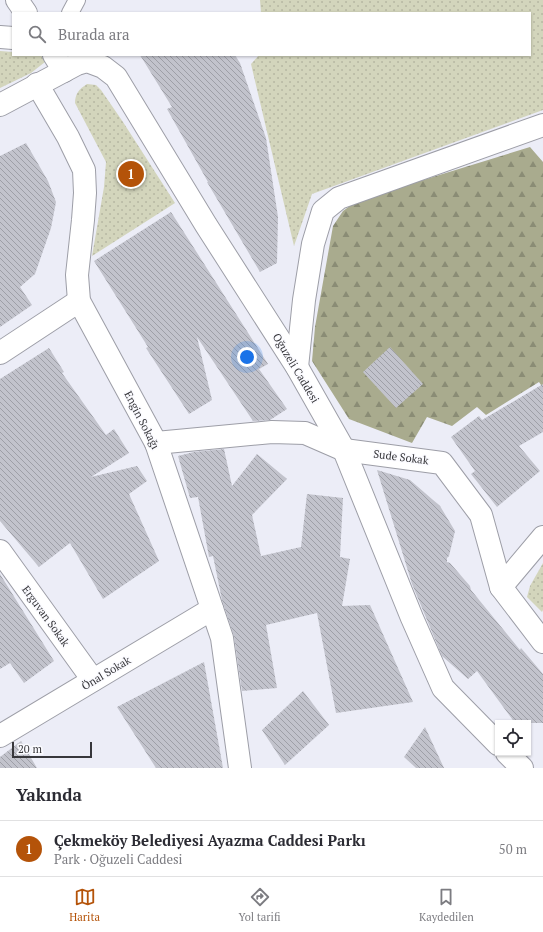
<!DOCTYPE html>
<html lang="tr">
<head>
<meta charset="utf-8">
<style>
	:root { --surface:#fff; --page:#f2f2f3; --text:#2b2b33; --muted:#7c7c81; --line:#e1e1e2; --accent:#b45309 }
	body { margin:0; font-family:"PT Serif",serif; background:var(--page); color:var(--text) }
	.controls { position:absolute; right:12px; bottom:12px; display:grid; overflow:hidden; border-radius:0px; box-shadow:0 1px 3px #0004 }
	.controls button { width:36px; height:36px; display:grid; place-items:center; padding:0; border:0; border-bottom:1px solid var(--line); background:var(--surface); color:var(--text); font:20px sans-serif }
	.scale { position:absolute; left:12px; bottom:10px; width:80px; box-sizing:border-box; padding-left:4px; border:2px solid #37373b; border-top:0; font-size:11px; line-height:14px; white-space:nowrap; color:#37373b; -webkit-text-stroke:3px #fbfbff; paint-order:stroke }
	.you { position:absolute; left:247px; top:357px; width:14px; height:14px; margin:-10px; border:3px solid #fff; border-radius:50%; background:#1a73e8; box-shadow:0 0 0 6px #1a73e833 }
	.badge { display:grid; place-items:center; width:26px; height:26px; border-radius:50%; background:var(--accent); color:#fff; font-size:13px; font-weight:700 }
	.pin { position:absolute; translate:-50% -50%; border:2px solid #fff; box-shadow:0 1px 4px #0006 }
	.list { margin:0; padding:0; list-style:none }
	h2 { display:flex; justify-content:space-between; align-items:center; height:52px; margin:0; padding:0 16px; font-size:17px }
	h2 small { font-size:13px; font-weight:400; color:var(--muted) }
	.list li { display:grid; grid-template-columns:26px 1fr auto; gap:12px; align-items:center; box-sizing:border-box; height:56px; padding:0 16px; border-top:1px solid var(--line) }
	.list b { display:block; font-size:15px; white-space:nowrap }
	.list p { margin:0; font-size:13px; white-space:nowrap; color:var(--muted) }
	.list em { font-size:13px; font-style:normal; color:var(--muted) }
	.icon { flex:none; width:22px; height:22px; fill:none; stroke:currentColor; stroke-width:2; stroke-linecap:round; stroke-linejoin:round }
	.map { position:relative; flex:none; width:543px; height:768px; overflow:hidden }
	.search { position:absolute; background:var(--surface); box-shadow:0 1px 3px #0004; left:12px; right:12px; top:12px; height:44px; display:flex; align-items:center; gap:10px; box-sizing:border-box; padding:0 14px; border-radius:0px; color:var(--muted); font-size:15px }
	.sheet { height:108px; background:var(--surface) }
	nav { display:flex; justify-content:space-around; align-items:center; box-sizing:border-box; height:56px; border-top:1px solid var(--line); background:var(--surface); font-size:11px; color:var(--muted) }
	nav a { display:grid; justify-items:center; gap:2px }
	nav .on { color:var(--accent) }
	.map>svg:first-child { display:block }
</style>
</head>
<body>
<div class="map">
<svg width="543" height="768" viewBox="0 0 543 768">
	<defs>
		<pattern id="grass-dots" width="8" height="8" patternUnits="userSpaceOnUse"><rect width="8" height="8" fill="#d3d5bc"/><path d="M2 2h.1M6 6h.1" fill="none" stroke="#b6b7a2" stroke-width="1.8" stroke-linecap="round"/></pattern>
		<pattern id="forest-firs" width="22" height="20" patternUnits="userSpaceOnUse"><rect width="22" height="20" fill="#a9ab8e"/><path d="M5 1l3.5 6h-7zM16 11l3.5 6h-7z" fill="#8a8c75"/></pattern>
		<pattern id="building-back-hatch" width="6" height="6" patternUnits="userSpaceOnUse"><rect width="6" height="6" fill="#c2c3cc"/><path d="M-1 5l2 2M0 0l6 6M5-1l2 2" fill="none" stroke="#9e9fa7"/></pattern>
	</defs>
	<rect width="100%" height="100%" fill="#ecedf7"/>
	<!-- grass -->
	<g fill="url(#grass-dots)">
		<path d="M260 0H543V110L312 194 294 246 251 64 259 55H530V13H261Z"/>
		<path d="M0 51 13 52V55H41L45 62 31 73 0 88Z"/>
		<path d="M87 84 96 85 101 90 123 122 175 203 92 256 104 187 106 162 75 103C75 94 79 89 87 84Z"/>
		<path d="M543 563V610L542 612 527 597 530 586Z"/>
	</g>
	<!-- forest -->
	<path fill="url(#forest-firs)" d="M530 147 543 162V388L539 382 486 415 477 407 452 426 427 417 412 443 349 419 312 361 315 327 333 226 343 211 358 200Z"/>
	<!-- building -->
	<g fill="url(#building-back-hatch)">
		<path d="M140 55H235L240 63 266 138 278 217 277 263 260 272 207 182H208L167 109 172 107Z"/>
		<path d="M26 143 48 181 56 202 51 228 35 274 20 287 32 305 0 327V156Z"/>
		<path d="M171 212 268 364 259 369 287 409 270 420 253 421 197 337 212 400 189 414 146 348 148 347 94 261Z"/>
		<path d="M390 347 423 384 396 408 363 372Z"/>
		<path d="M49 348 64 372 62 373 106 435 114 429 129 453 91 477 137 466 147 481 129 494 159 561 103 599 70 543 39 567 0 521V379Z"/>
		<path d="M543 384V432L519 446 540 471 497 507 471 474 475 471 451 437 479 416 482 420Z"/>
		<path d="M224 449 232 486 257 454 287 479 252 515 261 556 301 547 307 494 343 498 340 557 350 559 342 606 370 605 413 702 336 713 317 613 266 625 277 688 242 691 234 636 222 600 213 556 209 557 198 497 190 498 178 456 194 452Z"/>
		<path d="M377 470 410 480 440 506 455 531 449 556 447 558V562L450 563 470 586 471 590 520 650 521 648 543 674V723H515L477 671 468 679 442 656 412 584Z"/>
		<path d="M0 574 54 661 24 683 10 663 0 669Z"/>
		<path d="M204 662 223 768H156L117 707Z"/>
		<path d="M303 691 329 725 285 765 262 730Z"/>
		<path d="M425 727 444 768H416L404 757Z"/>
		<path d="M21 741 37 768H0V757Z"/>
	</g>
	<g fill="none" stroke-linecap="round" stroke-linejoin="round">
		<!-- service casing -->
		<g stroke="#9d9ea7" stroke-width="18">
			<path id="service" d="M70 13 77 0"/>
		</g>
		<!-- minor casing -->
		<g stroke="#9d9ea7" stroke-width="24">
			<g id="minor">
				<path d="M17 0 26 13"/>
				<path d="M0 37 13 38"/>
				<path d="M54 55 64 71"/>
				<path d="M37 84 68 137 84 170 85 193 83 220 77 275 79 301 156 443 222 638 240 768"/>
				<path d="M0 105 77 64 87 61 103 67 116 77 206 225 297 367 344 450 412 618 443 688 498 744"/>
				<path d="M0 353 79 301"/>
				<path d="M297 367 304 300 313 244 323 211 339 198 543 125"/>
				<path d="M156 443 272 432 305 433 344 450 442 463 481 515 501 587 543 642"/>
				<path d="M0 551 93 680"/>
				<path d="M501 587 543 537"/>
				<path d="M0 736 212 609"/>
				<path d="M507 753 522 768"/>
			</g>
		</g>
		<!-- service -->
		<use href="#service" stroke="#fff" stroke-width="16"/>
		<!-- minor -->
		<use href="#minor" stroke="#fff" stroke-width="22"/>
	</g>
	<g text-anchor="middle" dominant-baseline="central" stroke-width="3" stroke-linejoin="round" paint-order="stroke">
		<!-- street labels -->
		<g font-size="11" fill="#37373b" stroke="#fbfbff">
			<text transform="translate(296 368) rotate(59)">Oğuzeli Caddesi</text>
			<text transform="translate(142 420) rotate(63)">Engin Sokağı</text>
			<text transform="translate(401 457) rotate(7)">Sude Sokak</text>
			<text transform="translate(46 616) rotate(54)">Erguvan Sokak</text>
			<text transform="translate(106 673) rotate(-31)">Önal Sokak</text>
		</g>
	</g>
</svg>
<div class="controls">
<button><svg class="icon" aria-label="locate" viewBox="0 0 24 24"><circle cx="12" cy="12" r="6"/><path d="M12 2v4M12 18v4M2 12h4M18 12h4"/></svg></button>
</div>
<div class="scale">20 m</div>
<div class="you"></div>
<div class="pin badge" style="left:131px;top:174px">1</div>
<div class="search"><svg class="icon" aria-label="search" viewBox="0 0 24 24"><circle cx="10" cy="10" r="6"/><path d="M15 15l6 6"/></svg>Burada ara</div>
</div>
<section class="sheet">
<h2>Yakında<small></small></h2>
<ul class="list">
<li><span class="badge">1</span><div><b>Çekmeköy Belediyesi Ayazma Caddesi Parkı</b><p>Park · Oğuzeli Caddesi</p></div><em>50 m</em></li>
</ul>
</section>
<nav>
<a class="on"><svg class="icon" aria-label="map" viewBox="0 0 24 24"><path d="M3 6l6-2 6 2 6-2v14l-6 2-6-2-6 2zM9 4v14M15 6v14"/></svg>Harita</a>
<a><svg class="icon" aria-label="directions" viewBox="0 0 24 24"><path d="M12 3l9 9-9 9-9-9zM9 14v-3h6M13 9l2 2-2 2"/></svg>Yol tarifi</a>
<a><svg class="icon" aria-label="saved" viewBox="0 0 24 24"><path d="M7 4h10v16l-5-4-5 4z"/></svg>Kaydedilen</a>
</nav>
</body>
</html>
